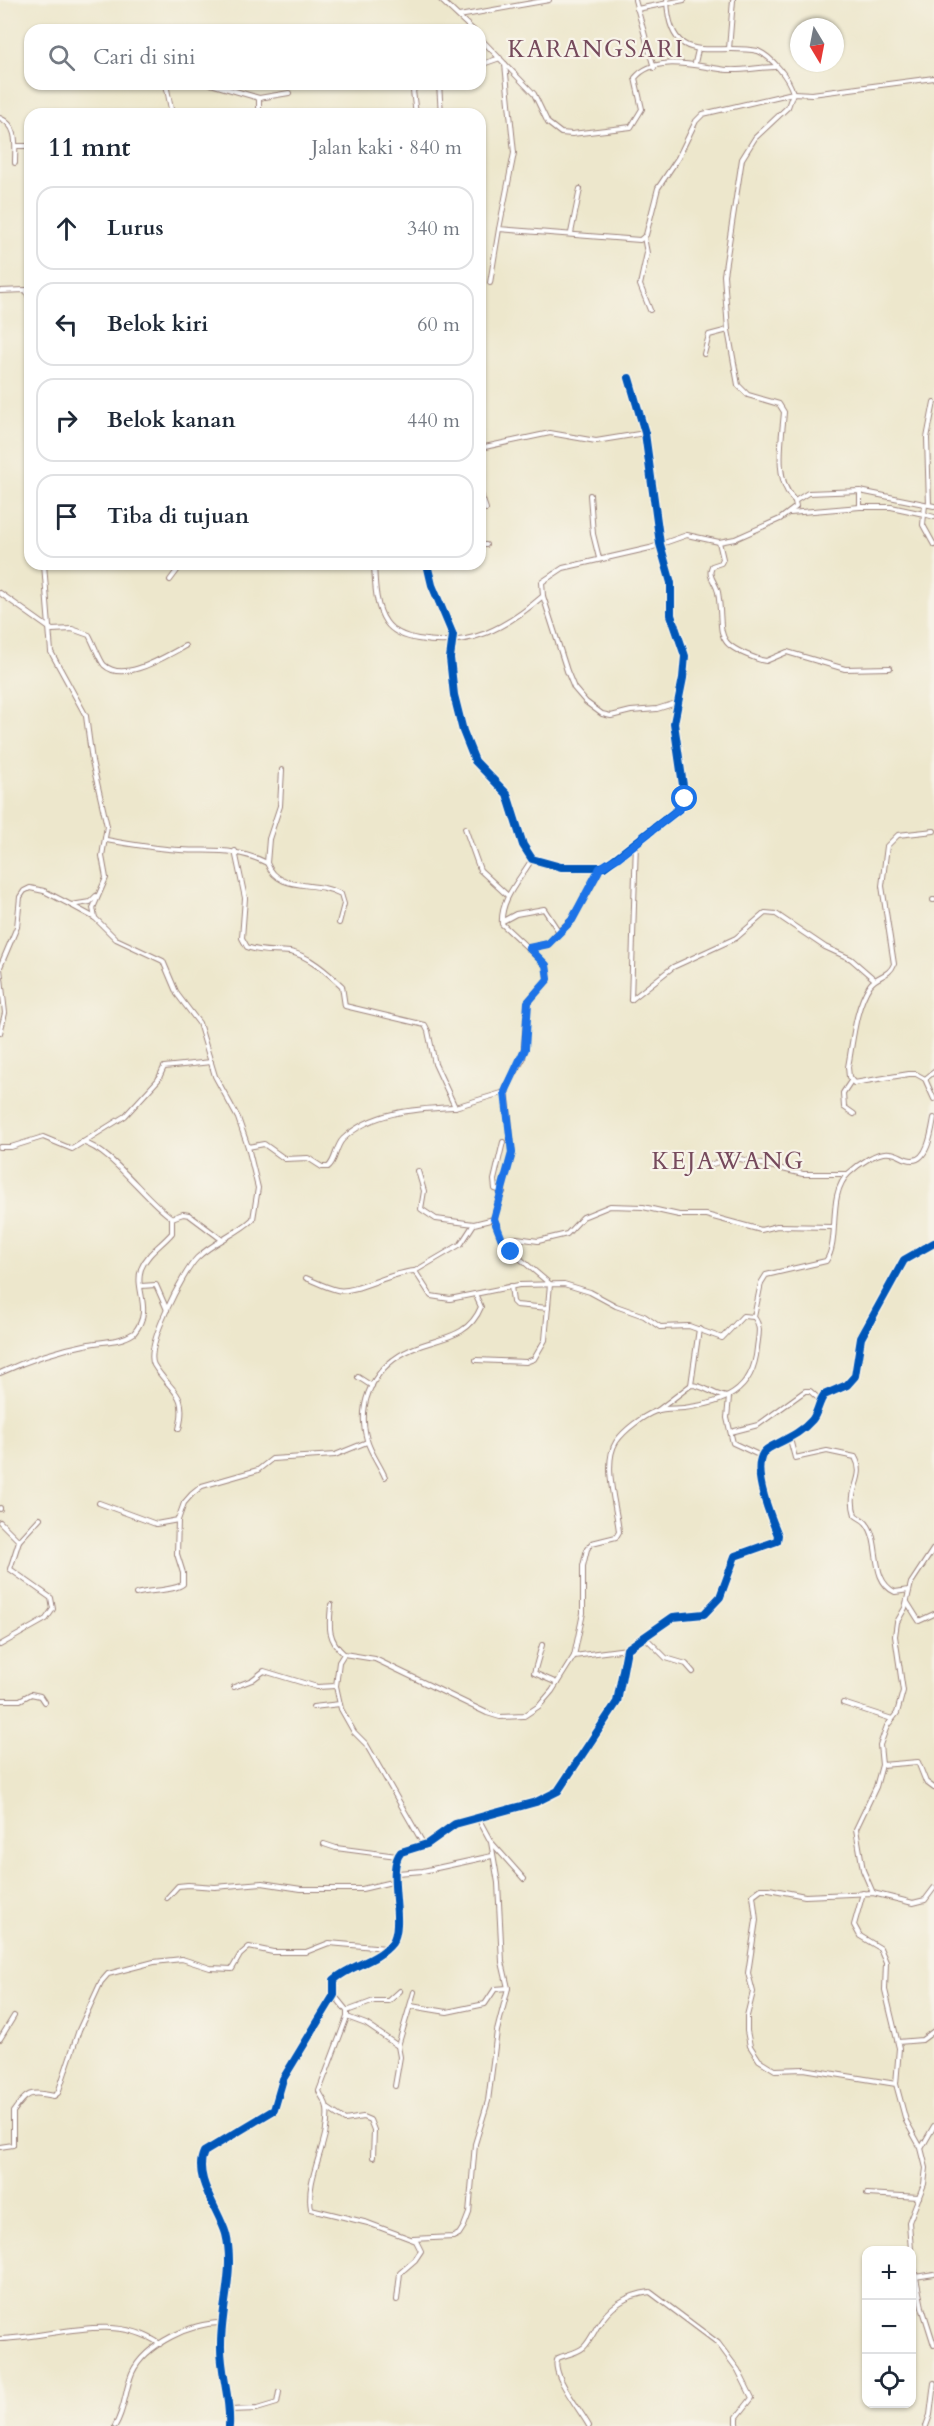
<!DOCTYPE html>
<html lang="id">
<head>
<meta charset="utf-8">
<style>
	:root { --surface:#fff; --page:#f6f6f7; --text:#1f2937; --muted:#747a83; --line:#e0e1e3 }
	body { margin:0; font-family:Cardo,serif; background:var(--page); color:var(--text) }
	.controls { position:absolute; right:18px; bottom:18px; display:grid; overflow:hidden; border-radius:12px; box-shadow:0 2px 4px #0004 }
	.controls button { width:54px; height:54px; display:grid; place-items:center; padding:0; border:0; border-bottom:2px solid var(--line); background:var(--surface); color:var(--text); font:30px sans-serif }
	.compass { position:absolute; left:790px; top:18px; width:54px; height:54px; border-radius:50%; background:var(--surface); box-shadow:0 2px 4px #0004; rotate:170deg }
	.stop { position:absolute; width:18px; height:18px; margin:-14px; border:4px solid #1a73e8; border-radius:50%; background:#fff }
	.stop.end { background:#1a73e8; border-color:#fff; box-shadow:0 2px 6px #0008 }
	.list { margin:0; padding:0; list-style:none }
	h2 { display:flex; justify-content:space-between; align-items:center; height:78px; margin:0; padding:0 24px; font-size:26px }
	h2 small { font-size:20px; font-weight:400; color:var(--muted) }
	.list li { display:grid; grid-template-columns:39px 1fr auto; gap:18px; align-items:center; box-sizing:border-box; height:84px; margin:0 12px 12px; padding:0 12px; border:2px solid var(--line); border-radius:18px }
	.list b { display:block; font-size:22px; white-space:nowrap }
	.list em { font-size:20px; font-style:normal; color:var(--muted) }
	.icon { flex:none; width:33px; height:33px; fill:none; stroke:currentColor; stroke-width:2; stroke-linecap:round; stroke-linejoin:round }
	.map { position:relative; flex:none; width:934px; height:2426px; overflow:hidden }
	.search { position:absolute; background:var(--surface); box-shadow:0 2px 4px #0004; left:24px; top:24px; width:462px; height:66px; display:flex; align-items:center; gap:15px; box-sizing:border-box; padding:0 21px; border-radius:18px; color:var(--muted); font-size:22px }
	.panel { position:absolute; background:var(--surface); box-shadow:0 2px 4px #0004; left:24px; top:108px; width:462px; height:462px; border-radius:18px }
	.map>svg:first-child { display:block }
</style>
</head>
<body>
<div class="map">
<svg width="934" height="2426" viewBox="0 0 934 2426">
	<rect width="100%" height="100%" fill="#f7f3e8"/>
	<filter id="ink" filterUnits="userSpaceOnUse"><feTurbulence type="fractalNoise" baseFrequency=".0167" numOctaves="2"/><feDisplacementMap in="SourceGraphic" scale="12" xChannelSelector="R" yChannelSelector="G"/><feConvolveMatrix kernelMatrix="1 2 1 2 8 2 1 2 1" color-interpolation-filters="sRGB"/></filter>
	<filter id="wash" filterUnits="userSpaceOnUse"><feTurbulence type="fractalNoise" baseFrequency=".008" numOctaves="4" result="noise"/><feDisplacementMap in="SourceGraphic" scale="24" xChannelSelector="R" yChannelSelector="G"/><feGaussianBlur stdDeviation="1.35" result="paint"/><feColorMatrix in="noise" values="0 0 0 0 0 0 0 0 0 0 0 0 0 0 0 0 0 1.4 0 .05"/><feComposite in="paint" operator="in"/></filter>
	<g filter="url(#wash)">
		<rect width="100%" height="100%" fill="#ede7cc"/>
	</g>
	<g filter="url(#ink)">
		<g fill="none" stroke-linecap="round" stroke-linejoin="round">
			<!-- street casing -->
			<g stroke="#9c837c" stroke-width="6">
				<g id="street">
					<path d="M441 0 473 30"/>
					<path d="M635 0 654 68"/>
					<path d="M637 9 684 0"/>
					<path d="M459 16 549 0"/>
					<path d="M480 38 534 94 548 123 561 133 572 134 631 127 642 109 635 78C656 52 702 68 728 70 744 71 760 67 775 67"/>
					<path d="M729 49 733 0"/>
					<path d="M695 63 698 50"/>
					<path d="M505 64 514 153 499 229 640 240 646 235 658 188 678 158 696 121 703 114 793 93C789 78 772 57 758 51 712 42 670 70 667 0"/>
					<path d="M480 65 500 58"/>
					<path d="M934 78 812 94 793 93 788 107 755 138 742 159 724 275 728 330 738 385 748 395 779 404 784 412C782 439 773 480 795 501L808 493 860 491 934 506"/>
					<path d="M166 84 172 114"/>
					<path d="M211 84 259 98 289 93"/>
					<path d="M439 84 441 114"/>
					<path d="M259 98V114"/>
					<path d="M416 114 413 91 418 84"/>
					<path d="M0 118C19 126 15 146 15 163"/>
					<path d="M16 146H30"/>
					<path d="M571 233 580 189"/>
					<path d="M644 237 647 253 640 285 650 310"/>
					<path d="M490 283 499 229"/>
					<path d="M0 291 26 290 30 300"/>
					<path d="M704 354 709 335 728 330"/>
					<path d="M480 448 550 433 596 441 645 433"/>
					<path d="M480 491 486 509"/>
					<path d="M860 491V507"/>
					<path d="M590 495 593 534 599 558"/>
					<path d="M925 505 924 514 934 517"/>
					<path d="M929 505 927 438 934 402"/>
					<path d="M790 513 860 507H891L924 514 923 525 934 545"/>
					<path d="M719 542 723 559 721 563 712 566C707 577 716 582 718 592 725 635 710 643 761 660L766 661 787 652 845 669 890 668"/>
					<path d="M480 545H486"/>
					<path d="M44 564 51 652 86 716 92 761 107 826 102 856 106 878 93 908 95 918"/>
					<path d="M374 564C375 583 375 606 386 622 393 632 406 637 418 639 469 648 505 629 543 596"/>
					<path d="M427 564 432 585 453 635 450 658 454 695 463 731 475 761 507 794 523 845 532 859 561 867H604L680 808 685 799 674 723 683 678 685 656 671 615V583L660 544 645 433 629 378"/>
					<path d="M170 580 182 564"/>
					<path d="M0 593 52 630 72 629 89 635C93 642 100 661 104 665 124 684 167 655 185 646"/>
					<path d="M676 703 657 709 631 711 611 716 602 714 586 702 574 688 567 671 543 596 542 582 563 568 650 548 687 535 719 542 735 539 780 519 796 507 795 501"/>
					<path d="M465 828 480 870 508 896"/>
					<path d="M934 831 898 835 887 846 882 886 894 964C889 977 877 975 870 985 855 1008 853 1041 848 1067L849 1077 854 1083 909 1074H916L925 1079 934 1072"/>
					<path d="M106 840C130 844 156 849 180 850 215 852 234 847 267 863 279 894 314 879 341 894L344 904 339 923"/>
					<path d="M235 851 245 898 242 938 247 947C262 953 275 950 290 952 308 955 328 973 342 986L345 1006 425 1025 428 1031 435 1064 455 1107 505 1092"/>
					<path d="M267 863 269 839 280 806 282 770"/>
					<path d="M933 900H934"/>
					<path d="M71 905 90 902 96 896"/>
					<path d="M503 921 516 914 544 909 559 932 572 920 600 869"/>
					<path d="M529 948 548 944 559 932"/>
					<path d="M0 967 17 927 20 897 24 891 30 888 44 891 71 905 95 918 116 939 163 961 177 994 199 1023 215 1076 238 1118 248 1147 258 1188 253 1219C236 1235 213 1242 197 1258 183 1272 144 1348 154 1365 171 1393 188 1391 179 1429"/>
					<path d="M0 969 5 1013 0 1033"/>
					<path d="M631 1000 673 967 736 938 765 913 776 914 825 947 851 959 874 979"/>
					<path d="M631 1000 636 842"/>
					<path d="M925 1079 934 1099"/>
					<path d="M851 1081 843 1093 844 1107 854 1114"/>
					<path d="M82 1142C112 1150 144 1199 172 1218"/>
					<path d="M0 1147H11L43 1137 72 1149 125 1116 158 1080 164 1067 211 1062"/>
					<path d="M248 1147 264 1144 285 1159 308 1158 322 1167H328C336 1161 335 1147 343 1139 372 1111 417 1109 455 1107"/>
					<path d="M710 1165 732 1157 803 1174H847"/>
					<path d="M418 1171 424 1191 421 1209 436 1219 474 1224"/>
					<path d="M503 1192 495 1189 494 1180 503 1142"/>
					<path d="M494 1219 474 1224 461 1244 415 1271 431 1296 450 1299 519 1285 564 1284 590 1292 616 1306 644 1316 660 1327 689 1326 722 1338 743 1316 754 1317 761 1283 766 1275 826 1261C841 1240 826 1194 849 1173 859 1164 877 1151 890 1153 898 1153 904 1160 912 1160 928 1161 932 1129 934 1118"/>
					<path d="M504 1245 510 1239 517 1238 538 1241 567 1234 583 1217 610 1206 643 1207 679 1215H706L761 1230 777 1226 832 1227"/>
					<path d="M306 1278C316 1282 327 1288 337 1290 355 1294 390 1272 415 1271"/>
					<path d="M141 1286 156 1285 167 1310"/>
					<path d="M511 1286 513 1302 516 1305 548 1308"/>
					<path d="M476 1360 526 1362 534 1359 545 1340 550 1284 504 1245 494 1219 512 1153 506 1088 523 1059 528 1002 548 979 546 965 502 924C500 899 520 880 532 859"/>
					<path d="M0 1373C28 1360 58 1350 89 1344 105 1341 121 1342 134 1333 154 1309 134 1291 141 1269 147 1253 162 1245 172 1233V1218L183 1214 189 1215 221 1239"/>
					<path d="M358 1377 372 1386"/>
					<path d="M691 1385 699 1329"/>
					<path d="M657 1411 691 1385C705 1385 715 1397 729 1397L727 1418 733 1443 761 1456"/>
					<path d="M731 1432 758 1425 805 1391H810L820 1400"/>
					<path d="M790 1439 795 1458 827 1451 855 1457C867 1479 846 1487 855 1515 858 1518 863 1519 866 1523 882 1542 869 1580 895 1592L909 1590"/>
					<path d="M385 1477C380 1465 370 1452 367 1440 356 1401 375 1365 412 1349 439 1337 468 1339 481 1307L476 1296"/>
					<path d="M99 1503 156 1524 178 1520"/>
					<path d="M0 1508V1509"/>
					<path d="M0 1522 19 1541 10 1569 51 1598 53 1609 46 1619 0 1645"/>
					<path d="M19 1541 40 1518"/>
					<path d="M934 1548 911 1583 905 1608 897 1622 895 1636 903 1691 897 1713 887 1726 880 1745 882 1765 918 1762 926 1782 934 1788"/>
					<path d="M136 1594C149 1590 175 1591 183 1584V1573L177 1554 178 1520 184 1503 192 1494 202 1486 258 1470 272 1459 335 1455 367 1442"/>
					<path d="M907 1602 919 1621 934 1614"/>
					<path d="M331 1605C329 1626 327 1639 344 1654"/>
					<path d="M644 1636 666 1658 686 1664 693 1672"/>
					<path d="M542 1645 534 1673 557 1683"/>
					<path d="M574 1656 627 1649"/>
					<path d="M234 1687 252 1680 264 1671 317 1687 336 1686"/>
					<path d="M0 1700H20L31 1694 40 1696 44 1702"/>
					<path d="M843 1703 892 1719"/>
					<path d="M313 1707 340 1704"/>
					<path d="M492 1843 524 1879"/>
					<path d="M324 1844 336 1848 397 1856"/>
					<path d="M424 1845 366 1744 354 1732 341 1709 336 1686 339 1662 344 1654 375 1659 487 1713 500 1717 524 1716 539 1706 552 1691 574 1656 583 1613V1566L587 1549 592 1543 616 1537 619 1532C617 1508 602 1464 616 1442 624 1430 643 1416 656 1411 664 1408 675 1409 684 1408 723 1403 753 1393 757 1348 758 1337 762 1327 754 1317"/>
					<path d="M397 1873 423 1871 492 1856"/>
					<path d="M863 1893 854 1925 860 1936 880 1948 886 1962 885 1990 899 2048 896 2084"/>
					<path d="M873 1893 863 1870 856 1829 876 1787 882 1765"/>
					<path d="M167 1898 178 1886 188 1885 215 1887 262 1883 301 1889H362L396 1881"/>
					<path d="M334 1995 347 2011V2017L319 2091C321 2097 326 2101 327 2108 331 2141 305 2176 311 2209L368 2223 416 2241 421 2251 415 2260 400 2273 397 2300"/>
					<path d="M411 2006 447 2012 485 2004 495 1989 508 1988"/>
					<path d="M347 2011 374 2001H389L400 1991"/>
					<path d="M347 2017 366 2024 398 2046 400 2057 395 2086"/>
					<path d="M0 2039 14 2016"/>
					<path d="M898 2042 922 2040 934 2031"/>
					<path d="M398 2046 414 1992"/>
					<path d="M327 2108 345 2120 363 2117 370 2120 374 2130 373 2157"/>
					<path d="M0 2147 13 2145V2112C27 2093 29 2090 54 2096L58 2093 79 2030 101 1982 108 1974 154 1962 182 1959 210 1968 232 1969 240 1955 249 1947 273 1952H306L329 1943 386 1948"/>
					<path d="M922 2147 934 2126"/>
					<path d="M867 2194 919 2197"/>
					<path d="M413 2239 453 2237 459 2234 464 2226 469 2213 475 2144 488 2101 497 2031 508 1988 502 1962 498 1883 491 1842 478 1818"/>
					<path d="M911 2250 909 2222 924 2184 926 2168 921 2148 906 2121 896 2084 804 2069 775 2070 759 2060 750 2046 747 2031V2016L753 1992 748 1973 756 1920 753 1895 761 1889H769L805 1896 873 1893 913 1903 925 1900 934 1888"/>
					<path d="M912 2258 922 2307 934 2345"/>
					<path d="M915 2277 934 2274"/>
					<path d="M0 2339C51 2338 114 2311 160 2344"/>
					<path d="M230 2410 257 2409 277 2403 279 2392"/>
					<path d="M115 2426C125 2410 125 2390 132 2373 145 2344 193 2322 223 2323"/>
					<path d="M589 2426C581 2411 549 2372 558 2358 566 2354 576 2354 584 2347 589 2342 593 2334 597 2327 610 2306 626 2295 650 2292L718 2343 738 2370 752 2398 737 2417V2426"/>
					<path d="M926 2426 930 2415 934 2383"/>
				</g>
			</g>
			<!-- secondary casing -->
			<g stroke="#9c837c" stroke-width="8">
				<path id="secondary" d="M229 2426C231 2398 220 2372 221 2344 221 2308 235 2270 226 2234 219 2210 192 2177 204 2152L274 2110 283 2079 334 1995V1980C350 1965 377 1962 392 1943 406 1923 385 1870 401 1852L427 1844 455 1824 536 1802 558 1791 617 1702 627 1649 673 1617 704 1614 720 1597 735 1556 777 1541 778 1535C771 1518 746 1460 769 1448 785 1439 799 1435 812 1420 818 1413 818 1403 824 1395L847 1385 855 1376 861 1338 904 1260 934 1243"/>
			</g>
			<!-- street -->
			<use href="#street" stroke="#fff" stroke-width="4"/>
			<!-- secondary -->
			<use href="#secondary" stroke="#fce5c4" stroke-width="5"/>
			<!-- cycleway casing -->
			<g stroke="#f7f3e8" stroke-width="11">
				<g id="cycleway">
					<path d="M427 564 432 585 453 635 450 658 454 695 463 731 475 761 507 794 523 845 532 859 561 867H604L680 808 685 799 674 723 683 678 685 656 671 615V583L660 544 645 433 629 378"/>
					<path d="M229 2426C231 2398 220 2372 221 2344 221 2308 235 2270 226 2234 219 2210 192 2177 204 2152L274 2110 283 2079 334 1995V1980C350 1965 377 1962 392 1943 406 1923 385 1870 401 1852L427 1844 455 1824 536 1802 558 1791 617 1702 627 1649 673 1617 704 1614 720 1597 735 1556 777 1541 778 1535C771 1518 746 1460 769 1448 785 1439 799 1435 812 1420 818 1413 818 1403 824 1395L847 1385 855 1376 861 1338 904 1260 934 1243"/>
				</g>
			</g>
			<!-- cycleway -->
			<use href="#cycleway" stroke="#0057b8" stroke-width="8"/>
		</g>
	</g>
	<g fill="none" stroke-linecap="round" stroke-linejoin="round" filter="url(#ink)">
		<!-- route -->
		<path stroke="#1a73e8" stroke-width="8" d="M511 1252 504 1245 494 1219 512 1153 505 1092 525 1049 528 1002 548 979 546 965 529 948 548 944 572 920 600 868 617 858 680 808 685 799"/>
	</g>
	<g text-anchor="middle" dominant-baseline="central" stroke-width="4.5" stroke-linejoin="round" paint-order="stroke">
		<!-- quarter labels -->
		<g font-size="24" letter-spacing="1.5" fill="#764a5c" stroke="#f7f3e8">
			<text x="596" y="49">KARANGSARI</text>
			<text x="728" y="1161">KEJAWANG</text>
		</g>
	</g>
</svg>
<div class="controls">
<button>+</button>
<button>−</button>
<button><svg class="icon" aria-label="locate" viewBox="0 0 24 24"><circle cx="12" cy="12" r="6"/><path d="M12 2v4M12 18v4M2 12h4M18 12h4"/></svg></button>
</div>
<svg class="compass" viewBox="-18 -18 36 36"><path d="M0-13l5 13h-10z" fill="#e53935"/><path d="M0 13l5-13h-10z" fill="#747a83"/></svg>
<div class="stop" style="left:685px;top:799px"></div>
<div class="stop end" style="left:511px;top:1252px"></div>
<div class="search"><svg class="icon" aria-label="search" viewBox="0 0 24 24"><circle cx="10" cy="10" r="6"/><path d="M15 15l6 6"/></svg>Cari di sini</div>
<section class="panel">
<h2>11 mnt<small>Jalan kaki · 840 m</small></h2>
<ul class="list">
<li><svg class="icon" aria-label="ahead" viewBox="0 0 24 24"><path d="M12 20V5M6 11l6-6 6 6"/></svg><div><b>Lurus</b></div><em>340 m</em></li>
<li><svg class="icon" aria-label="left" viewBox="0 0 24 24"><path d="M17 20v-9H6M10 6l-5 5 5 5"/></svg><div><b>Belok kiri</b></div><em>60 m</em></li>
<li><svg class="icon" aria-label="right" viewBox="0 0 24 24"><path d="M7 20v-9h11M14 6l5 5-5 5"/></svg><div><b>Belok kanan</b></div><em>440 m</em></li>
<li><svg class="icon" aria-label="arrive" viewBox="0 0 24 24"><path d="M6 21V4h12l-3 4 3 4H6"/></svg><div><b>Tiba di tujuan</b></div></li>
</ul>
</section>
</div>
</body>
</html>
